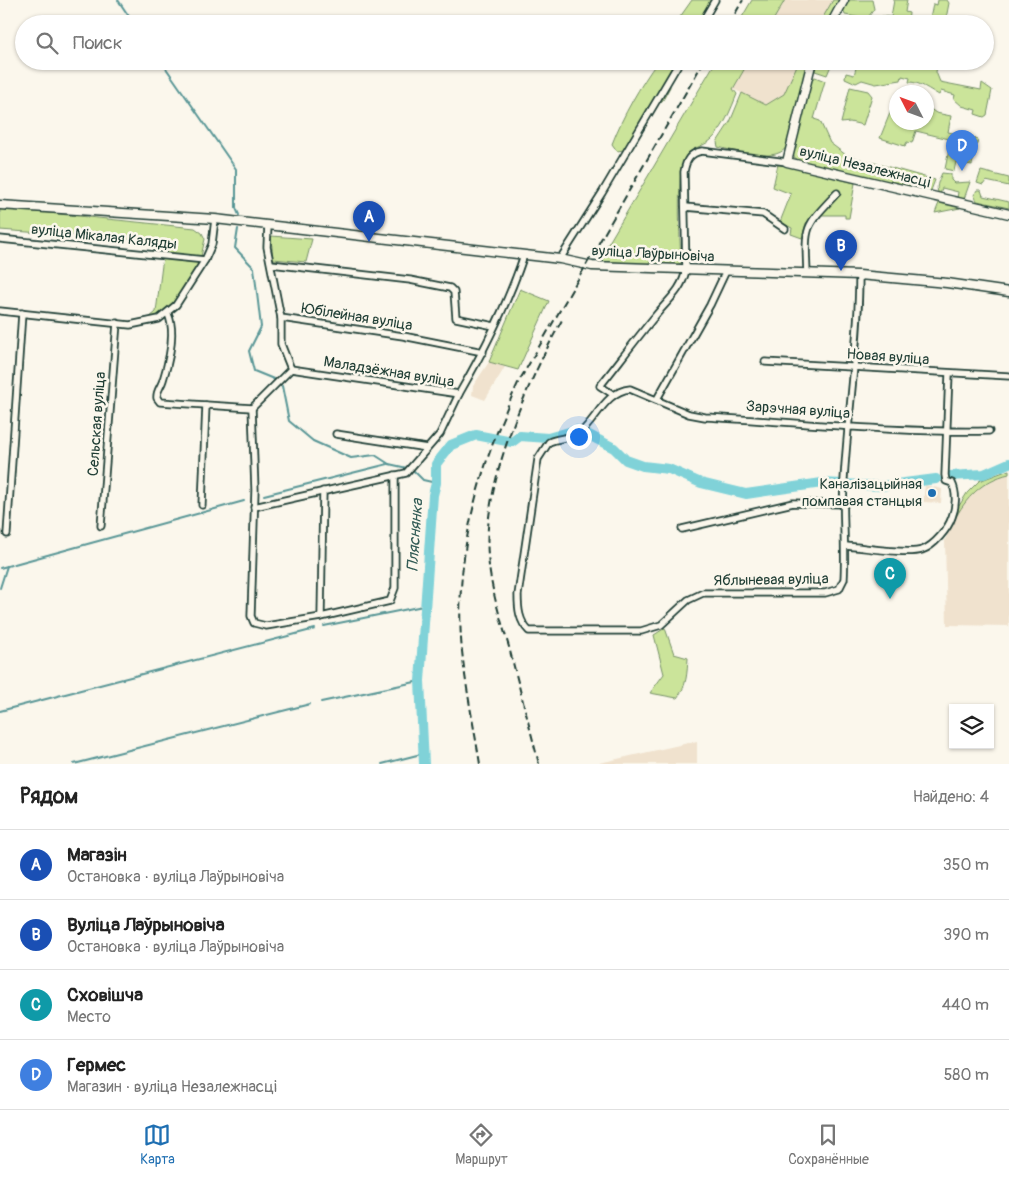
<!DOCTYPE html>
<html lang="ru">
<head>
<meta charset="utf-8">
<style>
	:root { --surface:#fff; --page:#f6f6f6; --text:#222; --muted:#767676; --line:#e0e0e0; --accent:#1f6fb2 }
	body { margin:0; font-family:Pangolin,sans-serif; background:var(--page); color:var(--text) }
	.controls { position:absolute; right:15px; bottom:15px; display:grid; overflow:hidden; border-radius:0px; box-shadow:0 1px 4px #0004 }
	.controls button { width:45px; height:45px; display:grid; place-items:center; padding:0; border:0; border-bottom:1px solid var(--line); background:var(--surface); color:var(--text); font:25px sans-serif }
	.compass { position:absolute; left:889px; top:85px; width:45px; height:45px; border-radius:50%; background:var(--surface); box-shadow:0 1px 4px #0004; rotate:312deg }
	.you { position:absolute; left:578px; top:436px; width:18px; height:18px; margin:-12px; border:4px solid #fff; border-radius:50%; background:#1a73e8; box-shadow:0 0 0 8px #1a73e833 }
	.badge { display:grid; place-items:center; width:32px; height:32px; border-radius:50%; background:var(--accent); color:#fff; font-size:16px; font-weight:700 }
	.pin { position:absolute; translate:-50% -41px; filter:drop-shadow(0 1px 2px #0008) }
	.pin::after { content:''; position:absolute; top:26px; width:18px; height:15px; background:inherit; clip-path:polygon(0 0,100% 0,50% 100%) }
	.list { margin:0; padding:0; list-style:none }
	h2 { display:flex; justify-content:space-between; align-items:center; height:65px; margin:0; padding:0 20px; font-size:21px }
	h2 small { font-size:16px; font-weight:400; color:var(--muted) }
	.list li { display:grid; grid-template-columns:32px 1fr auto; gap:15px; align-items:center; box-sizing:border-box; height:70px; padding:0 20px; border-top:1px solid var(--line) }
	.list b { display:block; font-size:19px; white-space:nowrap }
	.list p { margin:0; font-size:16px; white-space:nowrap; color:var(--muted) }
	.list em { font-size:16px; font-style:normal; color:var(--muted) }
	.icon { flex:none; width:28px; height:28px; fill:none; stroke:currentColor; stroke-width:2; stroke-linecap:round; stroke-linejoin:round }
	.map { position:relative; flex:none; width:1009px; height:764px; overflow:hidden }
	.search { position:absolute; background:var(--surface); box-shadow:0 1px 4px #0004; left:15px; right:15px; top:15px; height:55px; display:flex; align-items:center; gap:12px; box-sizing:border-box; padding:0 18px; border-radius:28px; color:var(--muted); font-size:19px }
	.sheet { height:345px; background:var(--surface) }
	nav { display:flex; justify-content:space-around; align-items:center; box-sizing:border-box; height:70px; border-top:1px solid var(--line); background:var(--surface); font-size:14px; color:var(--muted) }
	nav a { display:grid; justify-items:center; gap:2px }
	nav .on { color:var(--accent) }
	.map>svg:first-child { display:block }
</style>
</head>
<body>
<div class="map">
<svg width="1009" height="764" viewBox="0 0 1009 764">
	<rect width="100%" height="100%" fill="#fbf7ec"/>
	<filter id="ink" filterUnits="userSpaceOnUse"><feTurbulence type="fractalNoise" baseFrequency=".02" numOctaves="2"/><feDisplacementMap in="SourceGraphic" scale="10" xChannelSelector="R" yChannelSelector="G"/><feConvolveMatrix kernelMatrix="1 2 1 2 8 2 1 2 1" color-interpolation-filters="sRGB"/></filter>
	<g filter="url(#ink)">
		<!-- built -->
		<g fill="#f0e2ce">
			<path d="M785 0H833L819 24H771Z"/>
			<path d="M749 61H799L784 94 766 105 733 89Z"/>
			<path d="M489 362 505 367 485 400 472 395 473 386Z"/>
			<path d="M1009 474V626L947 625 945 540 961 506 979 488 998 477Z"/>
			<path d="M925 485 942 489 941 503 923 502Z"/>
			<path d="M697 741V764H595Z"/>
		</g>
		<!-- green -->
		<g fill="#cbe49a" stroke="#759067">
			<path d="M692 0H712L698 24H675Z"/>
			<path d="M752 0H785L771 24H738Z"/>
			<path d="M833 0H841L828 24H819Z"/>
			<path d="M848 0H872L874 9 867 19 845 15 843 9Z"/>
			<path d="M894 0H907L905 12 909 13 908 24 880 21 882 16 891 17Z"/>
			<path d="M938 0H947L949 3 945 24H929L933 4 937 5Z"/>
			<path d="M658 61H675L669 73 670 87 663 100 644 117 624 150 617 151 612 144C623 115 640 86 658 61Z"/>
			<path d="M716 61H749L733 89 737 94C731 109 724 128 711 140 703 147 691 147 685 157 676 171 680 243 681 263L674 266 598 261Z"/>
			<path d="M799 61H809L788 144C780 165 735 151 718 147L717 142 730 122 742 93 766 105 784 94Z"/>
			<path d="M815 61H836L832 63 827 75 815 71Z"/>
			<path d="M858 61H938L936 72 940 82 981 90 982 83 992 90 987 115 984 117 975 114 976 110 962 106 954 99 955 95 941 91 939 95C930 90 920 82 909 82L910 78 902 76 901 80 876 84 862 80 856 83 845 78 846 73 854 75Z"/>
			<path d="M815 77 825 81 814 119 820 121 830 143 846 155 935 180 930 193 799 161 793 156 811 79Z"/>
			<path d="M850 87 868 91 872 96 863 125 850 122 841 123Z"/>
			<path d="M896 98V122H926L927 109 929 108 936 113 951 116 948 132 953 133 955 137 964 138 965 136 978 139 972 165 956 162 954 171 945 169 951 140 949 139 916 131 912 143 907 142 905 146 880 138Z"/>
			<path d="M778 164 855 183 849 218H845V215H814L806 223 802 238 791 234 792 228 780 222 791 194 773 187Z"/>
			<path d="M981 171 1009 178V186L986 181 983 185 977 183Z"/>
			<path d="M942 173 951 174V180L954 183 970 182 964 199 957 198 958 192 942 188 940 195C934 189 939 180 942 173Z"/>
			<path d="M977 190H981L983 196 1009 202V208L977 201 974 195Z"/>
			<path d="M939 203 960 208 935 213Z"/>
			<path d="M0 208 195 228 202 233 205 239 199 265 168 312 142 324 156 312 165 242 0 230Z"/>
			<path d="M271 236 312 239 306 262 273 259Z"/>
			<path d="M520 289 549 301 518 370 489 362Z"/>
			<path d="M1009 470V474C983 480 965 498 954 521L951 519 967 493 979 481Z"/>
			<path d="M665 628 674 654 688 658C687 673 687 686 677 698L650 693 664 674 654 635Z"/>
		</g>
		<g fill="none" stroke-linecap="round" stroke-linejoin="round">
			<!-- stream -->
			<g stroke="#599696" stroke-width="2">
				<path d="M118 0 134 24"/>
				<path d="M161 61 236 169V208L239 215"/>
				<path d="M238 229 235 248 254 268 261 327 249 351 254 371 276 380"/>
				<path d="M282 386 289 421 313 441 351 458 375 455 389 464 407 468"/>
				<path d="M412 469 423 480 436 483"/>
				<path d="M264 495 388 464"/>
				<path d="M0 568 244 501"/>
				<path d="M0 588 7 566"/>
				<path d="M324 626 423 606"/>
				<path d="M321 702 420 681"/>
				<path d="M0 711 315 629"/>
				<path d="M74 764 310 704"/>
				<path d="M382 764 425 753"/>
			</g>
			<!-- river -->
			<g stroke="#80d2d8" stroke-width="10">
				<path d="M587 434 614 448 626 460 643 466 669 469 701 483 746 494 822 483 881 486 936 479"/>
				<path d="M950 476 984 474 1009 463"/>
				<path d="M424 764 420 681 433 495 436 483V464L451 445 476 435 512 442 520 436 548 438 576 430"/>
			</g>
			<!-- street casing -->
			<g stroke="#1f3d34" stroke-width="9">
				<g id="street">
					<path d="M701 24 715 0"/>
					<path d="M685 207 763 214 785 229"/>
					<path d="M268 225 267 247 281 318 403 336 483 352"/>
					<path d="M0 239 205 260"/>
					<path d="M560 259 602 193 680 61"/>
					<path d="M271 264 410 280 450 288 454 292 456 318 494 326"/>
					<path d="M807 273C805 225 804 228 837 193"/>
					<path d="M859 275C859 344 848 412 844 480 842 513 846 546 844 579L839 589 825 593H703L688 600 661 625 641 631H529C519 621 518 609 518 595L538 459 549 442C558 438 573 438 580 433 596 420 606 391 630 389L689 414 705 417C799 422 894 433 989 431"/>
					<path d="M0 311 130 325 159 319 176 305 205 260 212 244 215 219"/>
					<path d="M168 314C176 332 169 361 163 380 161 387 156 391 157 398L160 402 252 408 291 369"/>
					<path d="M281 318V344L291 369"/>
					<path d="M765 362 1009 376"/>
					<path d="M459 394C485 349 508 303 524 255"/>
					<path d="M614 395 600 386C619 362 637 338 656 315 668 300 682 290 686 270L684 172C686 160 690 153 702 151L787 162"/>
					<path d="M657 399 710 305 726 271"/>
					<path d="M252 408 255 490 251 616 254 623 266 626 321 617 390 601 395 588V475"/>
					<path d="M336 434 427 448"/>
					<path d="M202 505 206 405"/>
					<path d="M254 507 406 473 440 434 459 394 291 369"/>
					<path d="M101 526 117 323"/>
					<path d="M682 529 793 503 845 504"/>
					<path d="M7 534 22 313"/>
					<path d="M845 546C863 547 907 555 922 550 934 546 948 529 952 517 956 507 957 493 952 483L946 481 945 475 949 374"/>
					<path d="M321 617 323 491"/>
				</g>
			</g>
			<!-- secondary casing -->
			<g stroke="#1f3d34" stroke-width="11">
				<g id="secondary">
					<path d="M831 24 844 0"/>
					<path d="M812 61 787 162 1009 214"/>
					<path d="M0 205 215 219 560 259 592 266 859 275 947 283 1009 292"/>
				</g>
			</g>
			<!-- street -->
			<use href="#street" stroke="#fbf7ec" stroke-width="5.5"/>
			<!-- secondary -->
			<use href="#secondary" stroke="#fbf7ec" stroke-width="8"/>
			<!-- rail -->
			<g stroke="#1f3d34" stroke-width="2" stroke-dasharray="8 4" stroke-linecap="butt">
				<path d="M729 24 743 0"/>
				<path d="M480 764C474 727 466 689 462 651 453 557 479 467 518 383L704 61"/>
				<path d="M539 764C529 725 519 686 509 647 500 617 490 587 488 555 482 483 528 382 562 320"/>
			</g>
		</g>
	</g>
	<!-- markers -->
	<circle fill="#1f6fb2" stroke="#fbf7ec" stroke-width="2" cx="932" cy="493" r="5"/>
	<g text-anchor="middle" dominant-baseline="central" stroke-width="5" stroke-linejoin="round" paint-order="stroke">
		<!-- street labels -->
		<g font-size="15" fill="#1f3d34" stroke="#fbf7ec">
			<text transform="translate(865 167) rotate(14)">вуліца Незалежнасці</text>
			<text transform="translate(104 237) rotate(6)">вуліца Мікалая Каляды</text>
			<text transform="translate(653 254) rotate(3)">вуліца Лаўрыновіча</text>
			<text transform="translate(357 317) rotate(9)">Юбілейная вуліца</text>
			<text transform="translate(888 357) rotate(4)">Новая вуліца</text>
			<text transform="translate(389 372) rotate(9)">Маладзёжная вуліца</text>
			<text transform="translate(798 410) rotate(4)">Зарэчная вуліца</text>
			<text transform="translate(97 424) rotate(-86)">Сельская вуліца</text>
			<text transform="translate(771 580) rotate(-1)">Яблыневая вуліца</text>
		</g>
		<!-- poi labels -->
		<g font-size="15" fill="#1f3d34" stroke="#fbf7ec" text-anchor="end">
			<text x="922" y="484">Каналізацыйная<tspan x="922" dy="17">помпавая станцыя</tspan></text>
		</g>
		<!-- water labels -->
		<g font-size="16" font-style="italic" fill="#325b55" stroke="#fbf7ec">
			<text transform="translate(415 535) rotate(-86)">Пляснянка</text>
		</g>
	</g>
</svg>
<div class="controls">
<button><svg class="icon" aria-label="layers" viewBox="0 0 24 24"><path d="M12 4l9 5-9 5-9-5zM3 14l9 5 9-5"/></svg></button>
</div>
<svg class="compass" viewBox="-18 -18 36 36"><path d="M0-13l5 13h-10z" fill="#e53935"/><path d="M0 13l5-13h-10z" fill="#767676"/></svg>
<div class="you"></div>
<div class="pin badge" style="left:369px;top:242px;background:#1a4fb4">A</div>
<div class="pin badge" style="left:841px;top:271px;background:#1a4fb4">B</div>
<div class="pin badge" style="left:890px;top:599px;background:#0f9aa8">C</div>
<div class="pin badge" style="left:962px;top:171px;background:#3f7fe0">D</div>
<div class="search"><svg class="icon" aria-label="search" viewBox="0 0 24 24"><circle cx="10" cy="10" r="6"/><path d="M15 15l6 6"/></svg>Поиск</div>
</div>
<section class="sheet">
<h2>Рядом<small>Найдено: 4</small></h2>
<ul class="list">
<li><span class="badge" style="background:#1a4fb4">A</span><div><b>Магазін</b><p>Остановка · вуліца Лаўрыновіча</p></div><em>350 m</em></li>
<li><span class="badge" style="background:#1a4fb4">B</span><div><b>Вуліца Лаўрыновіча</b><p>Остановка · вуліца Лаўрыновіча</p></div><em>390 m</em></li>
<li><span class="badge" style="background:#0f9aa8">C</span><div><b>Сховішча</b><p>Место</p></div><em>440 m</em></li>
<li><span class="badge" style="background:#3f7fe0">D</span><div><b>Гермес</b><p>Магазин · вуліца Незалежнасці</p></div><em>580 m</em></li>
</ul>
</section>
<nav>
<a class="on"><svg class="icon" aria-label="map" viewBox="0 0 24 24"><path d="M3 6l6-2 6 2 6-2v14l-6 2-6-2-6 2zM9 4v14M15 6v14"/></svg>Карта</a>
<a><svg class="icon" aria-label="directions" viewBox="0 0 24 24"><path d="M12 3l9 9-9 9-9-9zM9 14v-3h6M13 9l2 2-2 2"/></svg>Маршрут</a>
<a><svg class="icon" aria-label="saved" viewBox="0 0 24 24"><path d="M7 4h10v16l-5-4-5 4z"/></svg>Сохранённые</a>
</nav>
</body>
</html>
